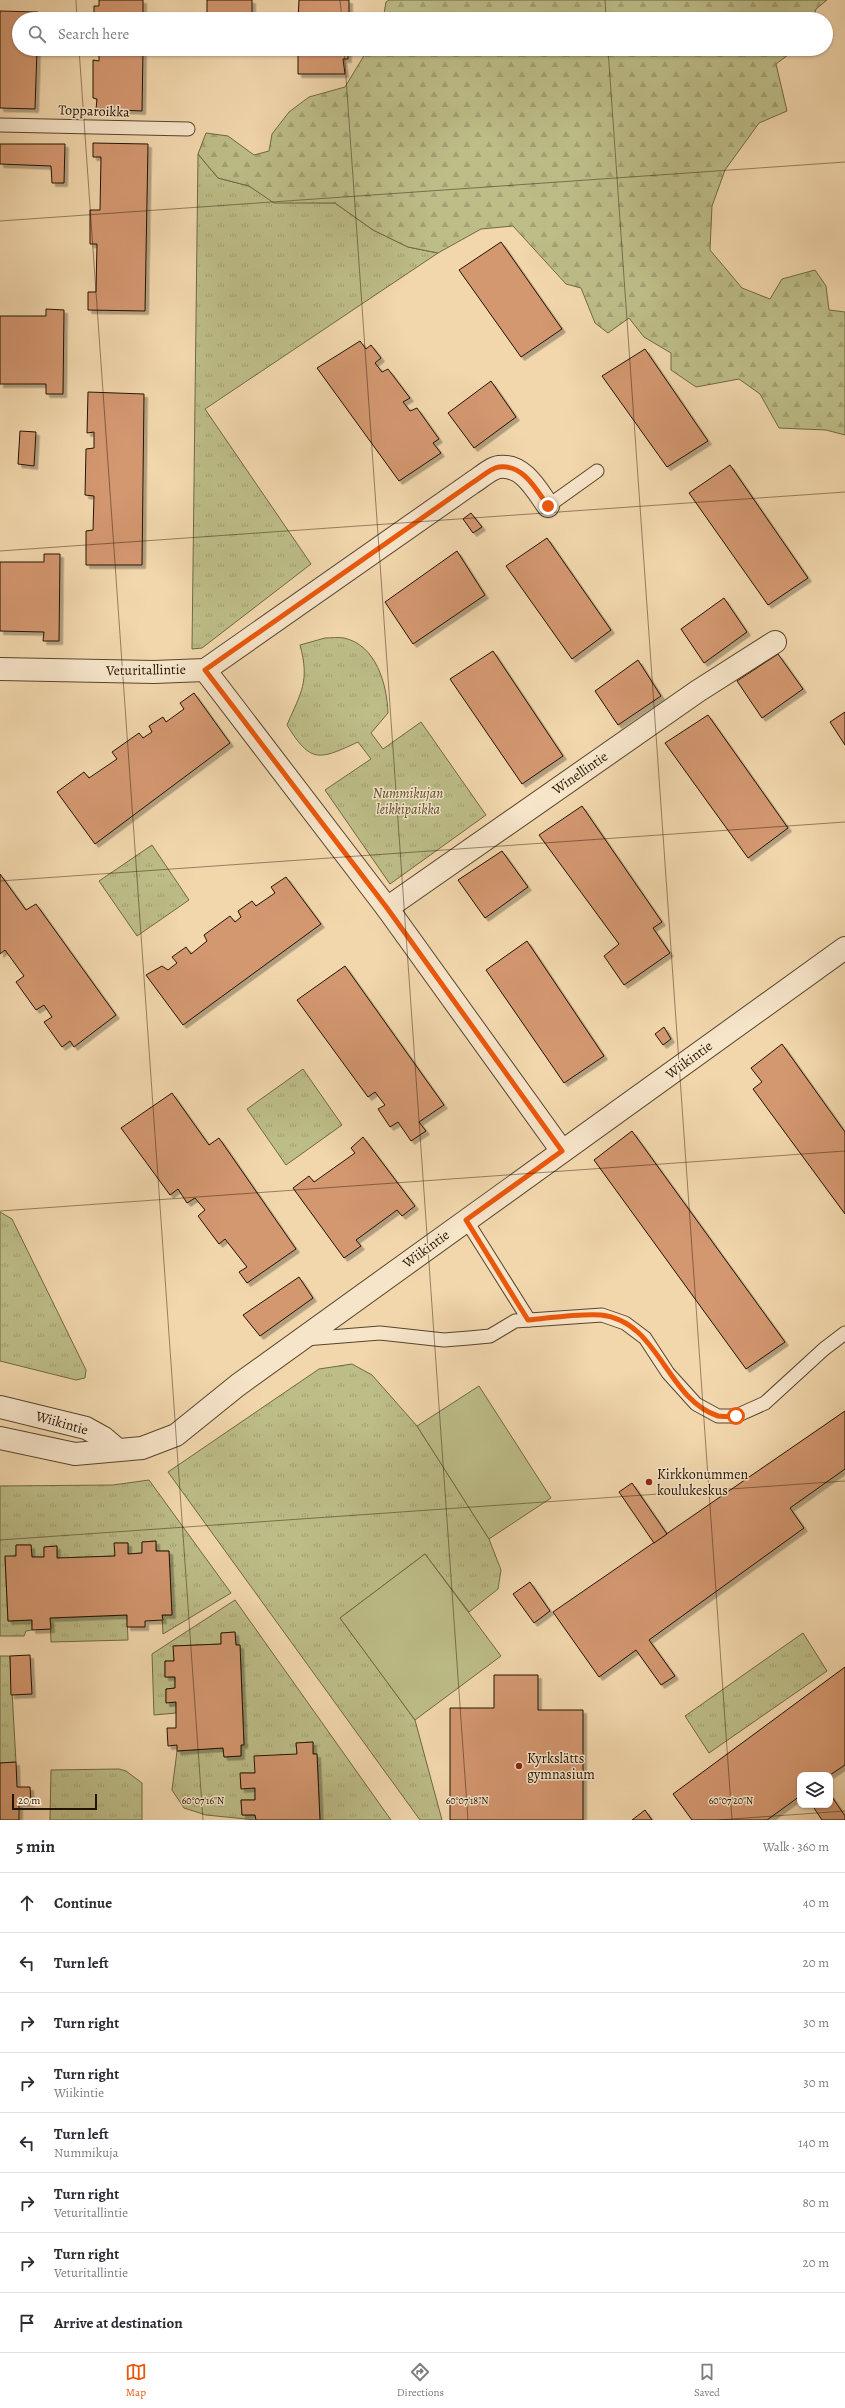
<!DOCTYPE html>
<html lang="en">
<head>
<meta charset="utf-8">
<style>
	:root { --surface:#fff; --page:#f2f2f3; --text:#2b2b33; --muted:#7c7c81; --line:#e1e1e2; --accent:#ea580c }
	body { margin:0; font-family:Alegreya,serif; background:var(--page); color:var(--text) }
	.controls { position:absolute; right:12px; bottom:12px; display:grid; overflow:hidden; border-radius:8px; box-shadow:0 1px 3px #0004 }
	.controls button { width:36px; height:36px; display:grid; place-items:center; padding:0; border:0; border-bottom:1px solid var(--line); background:var(--surface); color:var(--text); font:20px sans-serif }
	.scale { position:absolute; left:12px; bottom:10px; width:85px; box-sizing:border-box; padding-left:4px; border:2px solid #231401; border-top:0; font-size:11px; line-height:14px; white-space:nowrap; color:#231401; -webkit-text-stroke:3px #f7e5ca; paint-order:stroke }
	.stop { position:absolute; width:12px; height:12px; margin:-9px; border:3px solid #ea580c; border-radius:50%; background:#fff }
	.stop.end { background:#ea580c; border-color:#fff; box-shadow:0 1px 4px #0008 }
	.list { margin:0; padding:0; list-style:none }
	h2 { display:flex; justify-content:space-between; align-items:center; height:52px; margin:0; padding:0 16px; font-size:17px }
	h2 small { font-size:13px; font-weight:400; color:var(--muted) }
	.list li { display:grid; grid-template-columns:26px 1fr auto; gap:12px; align-items:center; box-sizing:border-box; height:60px; padding:0 16px; border-top:1px solid var(--line) }
	.list b { display:block; font-size:15px; white-space:nowrap }
	.list p { margin:0; font-size:13px; white-space:nowrap; color:var(--muted) }
	.list em { font-size:13px; font-style:normal; color:var(--muted) }
	.icon { flex:none; width:22px; height:22px; fill:none; stroke:currentColor; stroke-width:2; stroke-linecap:round; stroke-linejoin:round }
	.map { position:relative; flex:none; width:845px; height:1820px; overflow:hidden }
	.search { position:absolute; background:var(--surface); box-shadow:0 1px 3px #0004; left:12px; right:12px; top:12px; height:44px; display:flex; align-items:center; gap:10px; box-sizing:border-box; padding:0 14px; border-radius:22px; color:var(--muted); font-size:15px }
	.sheet { height:532px; background:var(--surface) }
	nav { display:flex; justify-content:space-around; align-items:center; box-sizing:border-box; height:56px; border-top:1px solid var(--line); background:var(--surface); font-size:11px; color:var(--muted) }
	nav a { display:grid; justify-items:center; gap:2px }
	nav .on { color:var(--accent) }
	.map>svg:first-child { display:block }
</style>
</head>
<body>
<div class="map">
<svg width="845" height="1820" viewBox="0 0 845 1820">
	<defs>
		<pattern id="grass-tufts" width="24" height="20" patternUnits="userSpaceOnUse"><rect width="24" height="20" fill="#bdbd88"/><path d="M3 7l-1-3M5 7V3M7 7l1-3M15 17l-1-3M17 17v-4M19 17l1-3" fill="none" stroke="#a2a274"/></pattern>
		<pattern id="forest-firs" width="22" height="20" patternUnits="userSpaceOnUse"><rect width="22" height="20" fill="#bdbd88"/><path d="M5 1l3.5 6h-7zM16 11l3.5 6h-7z" fill="#a2a274"/></pattern>
		<filter id="shadow"><feDropShadow dx="3.5" dy="3.5" stdDeviation="0" flood-color="#0004"/></filter>
	</defs>
	<rect width="100%" height="100%" fill="#f2d7ad"/>
	<filter id="stains"><feTurbulence type="fractalNoise" baseFrequency=".005" numOctaves="4"/><feColorMatrix values="0 0 0 0 .2 0 0 0 0 .09 0 0 0 0 .02 0 0 0 .5 -.17"/></filter>
	<radialGradient id="worn" r=".72"><stop offset=".6" stop-color="#630" stop-opacity="0"/><stop offset="1" stop-color="#630" stop-opacity=".3"/></radialGradient>
	<!-- grass -->
	<g fill="url(#grass-tufts)" stroke="#706844">
		<path d="M198 154 218 178 249 186 274 202 335 203 373 230 408 247 438 253 205 409 311 564 202 648 192 649Z"/>
		<path d="M325 638C331 638 338 637 344 638 376 645 387 684 388 713L371 733 383 749 421 722 486 815 390 884 325 790 371 759 358 742C319 760 311 764 287 725 301 692 310 682 300 645Z"/>
		<path d="M152 845 189 900 137 936 99 881Z"/>
		<path d="M303 1069 342 1125 286 1165 247 1109Z"/>
		<path d="M0 1212 12 1219 86 1370 85 1378 76 1380 0 1361Z"/>
		<path d="M352 1364 372 1375 417 1426 489 1539 501 1570 498 1589 469 1612 425 1554 340 1618 415 1720 442 1820H420L168 1472 319 1369Z"/>
		<path d="M149 1480 231 1593 163 1634 162 1615H172L169 1551H156V1541L142 1542V1553L128 1554V1543H115V1556L57 1558V1546L44 1547V1557H32L31 1545H16V1556L5 1557 8 1621 32 1620V1630L26 1631 24 1636H0V1486L113 1485Z"/>
		<path d="M235 1600 391 1820H320L317 1754H313V1742L296 1743 297 1754 255 1773H241V1788H255V1800H241L242 1815H255L256 1820 206 1815 184 1808 172 1790 177 1751 223 1748 224 1757 241 1756V1745L244 1744 240 1645H236L235 1632 221 1633V1644L174 1646V1661H165V1677H175V1688L166 1689V1702H176V1713L154 1715 152 1654Z"/>
		<path d="M127 1615 128 1640 51 1642 50 1618Z"/>
		<path d="M803 1633 827 1671 709 1753 685 1716Z"/>
		<path d="M0 1656H10L16 1762 0 1763Z"/>
		<path d="M119 1769 126 1771 142 1783V1820H50L51 1770Z"/>
	</g>
	<!-- forest -->
	<g fill="url(#forest-firs)" stroke="#706844">
		<path d="M389 0H827L816 9 813 19H383L386 2Z"/>
		<path d="M368 49H796L776 64 787 111 759 123 725 170 712 206 710 250 742 288 770 299 782 279 815 270 826 286 829 310 845 312V435L826 430 779 428 760 394 739 379 696 387 671 370V353L644 337 629 318 608 333 595 323 581 288 566 284 513 226 481 229 438 253 408 247 373 230 335 203H274L249 186 218 178 198 154 206 133 228 136 254 155 269 151 272 134 289 112 309 97 345 87Z"/>
	</g>
	<!-- garden -->
	<g fill="#bdbd88" stroke="#706844">
		<path d="M479 1386 551 1498 489 1539 417 1426Z"/>
		<path d="M425 1554 501 1656 415 1720 340 1618Z"/>
	</g>
	<!-- building -->
	<g fill="#d49871" stroke="#231401" filter="url(#shadow)">
		<path d="M99 0H143V19H94V6H99Z"/>
		<path d="M207 0H252V19L207 18Z"/>
		<path d="M299 0H349V19H298Z"/>
		<path d="M0 11 38 12V19H19V49H37L35 109 0 108Z"/>
		<path d="M99 49H143L142 111 96 109 97 99 93 98V60L99 61Z"/>
		<path d="M298 49H348V59H343L345 74H298Z"/>
		<path d="M93 143 148 144 145 311 88 310V292H96L97 244H90V210H100L101 157H93Z"/>
		<path d="M0 144H65L64 183H52L51 166 0 164Z"/>
		<path d="M501 242 562 329 521 357 459 270Z"/>
		<path d="M46 309 64 310 63 394H46V384H0V316H46Z"/>
		<path d="M360 341 366 349 371 345 381 358 375 363 382 372 388 369 410 398 403 402 410 411 417 408 439 439 433 443 441 453 399 481 317 368Z"/>
		<path d="M645 349 708 441 667 467 602 376Z"/>
		<path d="M491 381 516 417 474 448 448 413Z"/>
		<path d="M88 392 144 394 142 565H86V531L93 530 94 496 85 495 86 449 94 448V432L87 433Z"/>
		<path d="M20 431 36 432 34 466 18 464Z"/>
		<path d="M730 465 808 578 768 605 689 493Z"/>
		<path d="M471 513 482 527 473 533 463 519Z"/>
		<path d="M547 538 611 630 572 659 506 566Z"/>
		<path d="M457 551 485 595 413 644 385 602Z"/>
		<path d="M44 554H60L59 641H43L44 632 0 631V562H44Z"/>
		<path d="M724 598 747 632 704 663 681 629Z"/>
		<path d="M493 651 563 756 522 784 450 679Z"/>
		<path d="M778 654 803 689 762 718 737 681Z"/>
		<path d="M638 660 661 696 618 725 595 691Z"/>
		<path d="M194 693 230 743 95 844 57 792 84 772 89 778 117 759 112 752 139 733 143 738 152 732 149 726 163 717 166 722 184 709 180 703Z"/>
		<path d="M845 712V745L830 722Z"/>
		<path d="M708 715 788 828 748 858 665 743Z"/>
		<path d="M582 806 662 922 653 928 670 953 624 985 604 956 619 944 539 835Z"/>
		<path d="M502 851 528 887 485 918 458 880Z"/>
		<path d="M0 874 26 910 36 904 116 1015 74 1047 70 1041 62 1047 44 1022 52 1017 44 1005 36 1010 16 982 24 976 5 950 0 954Z"/>
		<path d="M286 877 321 924 183 1025 146 975 162 966 168 970 177 963 172 957 186 947 191 954 207 941 204 935 230 916 235 922 241 917 238 911 252 901 256 906 275 893 271 887Z"/>
		<path d="M527 941 604 1056 564 1083 486 970Z"/>
		<path d="M345 966 444 1105 419 1122 426 1131 411 1141 398 1122 390 1127 378 1109 385 1105 375 1092 368 1097 297 1000Z"/>
		<path d="M664 1027 671 1039 663 1045 655 1034Z"/>
		<path d="M782 1044 845 1132V1214L753 1089 762 1082 751 1068Z"/>
		<path d="M172 1093 209 1145 219 1138 296 1249 247 1283 239 1272 247 1267 225 1239 219 1244 198 1216 205 1210 195 1198 187 1203 178 1189 170 1195 121 1128Z"/>
		<path d="M632 1131 785 1342 746 1369 594 1160Z"/>
		<path d="M363 1137 415 1206 402 1216 397 1210 356 1240 361 1246 344 1258 293 1188 309 1176 314 1182 355 1153 351 1148Z"/>
		<path d="M299 1277 313 1298 260 1336 243 1315Z"/>
		<path d="M845 1411V1469L790 1508 804 1528 649 1640 675 1676 661 1685 636 1650 599 1677 553 1612Z"/>
		<path d="M632 1483 667 1534 654 1543 619 1492Z"/>
		<path d="M156 1541V1551H169L172 1615H162L163 1620 145 1621V1627H127V1615L50 1618 51 1629 32 1630V1620L8 1621 5 1556H16V1545H31L32 1557H44V1547L57 1546V1558L115 1556 114 1543H128V1554L142 1553V1542Z"/>
		<path d="M530 1582 550 1611 534 1623 513 1594Z"/>
		<path d="M235 1632 236 1645H240L244 1745H241V1756L224 1757 223 1748 177 1751V1745L168 1746 167 1728H176V1702L166 1703V1689L175 1688V1677H165V1661H174L173 1646 221 1644V1633Z"/>
		<path d="M30 1655 32 1694 11 1695 10 1656Z"/>
		<path d="M845 1667V1765L830 1775H800V1796L767 1820H692L673 1794Z"/>
		<path d="M494 1675H538V1710H583V1820H450V1708H494Z"/>
		<path d="M313 1742V1754H317L320 1820H256L255 1815H242L241 1800H255V1788L241 1789 240 1773H255L254 1756 297 1754 296 1743Z"/>
		<path d="M16 1762 17 1787H30L31 1803H19V1820H0V1763Z"/>
		<path d="M830 1794 845 1816V1820H822L812 1805H830Z"/>
		<path d="M645 1810 652 1820H632Z"/>
	</g>
	<g fill="none" stroke-linecap="round" stroke-linejoin="round">
		<!-- lane casing -->
		<g stroke="#57452c" stroke-width="15">
			<g id="lane">
				<path d="M0 125 188 129"/>
				<path d="M548 506 597 471"/>
				<path d="M466 1220 529 1320"/>
				<path d="M305 1339 380 1333 444 1340 469 1338 490 1336 515 1321 602 1315 625 1323 645 1338 668 1373 696 1404 718 1416H736L765 1403 824 1349 845 1333"/>
			</g>
		</g>
		<!-- street casing -->
		<g stroke="#57452c" stroke-width="24">
			<g id="street">
				<path d="M0 669 154 672 205 670 472 483C480 478 491 468 499 467 523 464 536 489 548 506"/>
				<path d="M205 670 387 908 562 1151"/>
				<path d="M387 908 698 691 775 642"/>
				<path d="M0 1407 86 1428 104 1438 118 1450"/>
				<path d="M0 1438 75 1454 142 1448 176 1435 238 1385 845 948"/>
			</g>
		</g>
		<!-- lane -->
		<use href="#lane" stroke="#f7e5ca" stroke-width="13"/>
		<!-- street -->
		<use href="#street" stroke="#f7e5ca" stroke-width="22"/>
	</g>
	<g fill="none" stroke-linecap="round" stroke-linejoin="round">
		<!-- route -->
		<path stroke="#ea580c" stroke-width="5" d="M548 506C536 489 523 464 499 467 491 468 480 478 472 483L205 670 387 908 562 1151 466 1220 528 1320C550 1318 581 1313 601 1315 659 1321 666 1399 718 1416 723 1417 731 1416 736 1416"/>
	</g>
	<!-- ticks -->
	<path fill="none" stroke="#231401" stroke-width="1" stroke-opacity="0.45" d="M76 0 77 19M340 0 342 19M605 0 606 19M79 49 203 1820M344 49 468 1820M608 49 732 1820M0 221 845 162M0 551 845 492M0 881 845 822M0 1211 845 1151M0 1540 845 1481M718 1820 845 1811"/>
	<!-- markers -->
	<g fill="#8f2418" stroke="#f7e5ca" stroke-width="1.5">
		<circle cx="649" cy="1482" r="4"/>
		<circle cx="519" cy="1766" r="4"/>
	</g>
	<g text-anchor="middle" dominant-baseline="central" stroke-width="3" stroke-linejoin="round" paint-order="stroke">
		<!-- street labels -->
		<g font-size="14" fill="#231401" stroke="#f7e5ca">
			<text transform="translate(94 111) rotate(2)">Topparoikka</text>
			<text transform="translate(146 670) rotate(-1)">Veturitallintie</text>
			<text transform="translate(580 773) rotate(-35)">Winellintie</text>
			<text transform="translate(689 1060) rotate(-36)">Wiikintie</text>
			<text transform="translate(426 1249) rotate(-36)">Wiikintie</text>
			<text transform="translate(62 1423) rotate(16)">Wiikintie</text>
		</g>
		<!-- park labels -->
		<g font-size="14" font-style="italic" fill="#594f30" stroke="#f7e5ca">
			<text x="408" y="793">Nummikujan<tspan x="408" dy="16">leikkipaikka</tspan></text>
		</g>
		<!-- poi labels -->
		<g font-size="14" fill="#231401" stroke="#f7e5ca" text-anchor="start">
			<text x="657" y="1474">Kirkkonummen<tspan x="657" dy="16">koulukeskus</tspan></text>
			<text x="527" y="1758">Kyrkslätts<tspan x="527" dy="16">gymnasium</tspan></text>
		</g>
	</g>
	<g font-size="10" text-anchor="middle" fill="#231401" stroke="#f7e5ca" stroke-width="3" stroke-linejoin="round" paint-order="stroke">
		<text x="203" y="1804">60°07'16"N</text>
		<text x="467" y="1804">60°07'18"N</text>
		<text x="731" y="1804">60°07'20"N</text>
	</g>
	<rect width="100%" height="100%" filter="url(#stains)"/>
	<rect width="100%" height="100%" fill="url(#worn)"/>
</svg>
<div class="controls">
<button><svg class="icon" aria-label="layers" viewBox="0 0 24 24"><path d="M12 4l9 5-9 5-9-5zM3 14l9 5 9-5"/></svg></button>
</div>
<div class="scale">20 m</div>
<div class="stop" style="left:736px;top:1416px"></div>
<div class="stop end" style="left:548px;top:506px"></div>
<div class="search"><svg class="icon" aria-label="search" viewBox="0 0 24 24"><circle cx="10" cy="10" r="6"/><path d="M15 15l6 6"/></svg>Search here</div>
</div>
<section class="sheet">
<h2>5 min<small>Walk · 360 m</small></h2>
<ul class="list">
<li><svg class="icon" aria-label="ahead" viewBox="0 0 24 24"><path d="M12 20V5M6 11l6-6 6 6"/></svg><div><b>Continue</b></div><em>40 m</em></li>
<li><svg class="icon" aria-label="left" viewBox="0 0 24 24"><path d="M17 20v-9H6M10 6l-5 5 5 5"/></svg><div><b>Turn left</b></div><em>20 m</em></li>
<li><svg class="icon" aria-label="right" viewBox="0 0 24 24"><path d="M7 20v-9h11M14 6l5 5-5 5"/></svg><div><b>Turn right</b></div><em>30 m</em></li>
<li><svg class="icon" aria-label="right" viewBox="0 0 24 24"><path d="M7 20v-9h11M14 6l5 5-5 5"/></svg><div><b>Turn right</b><p>Wiikintie</p></div><em>30 m</em></li>
<li><svg class="icon" aria-label="left" viewBox="0 0 24 24"><path d="M17 20v-9H6M10 6l-5 5 5 5"/></svg><div><b>Turn left</b><p>Nummikuja</p></div><em>140 m</em></li>
<li><svg class="icon" aria-label="right" viewBox="0 0 24 24"><path d="M7 20v-9h11M14 6l5 5-5 5"/></svg><div><b>Turn right</b><p>Veturitallintie</p></div><em>80 m</em></li>
<li><svg class="icon" aria-label="right" viewBox="0 0 24 24"><path d="M7 20v-9h11M14 6l5 5-5 5"/></svg><div><b>Turn right</b><p>Veturitallintie</p></div><em>20 m</em></li>
<li><svg class="icon" aria-label="arrive" viewBox="0 0 24 24"><path d="M6 21V4h12l-3 4 3 4H6"/></svg><div><b>Arrive at destination</b></div></li>
</ul>
</section>
<nav>
<a class="on"><svg class="icon" aria-label="map" viewBox="0 0 24 24"><path d="M3 6l6-2 6 2 6-2v14l-6 2-6-2-6 2zM9 4v14M15 6v14"/></svg>Map</a>
<a><svg class="icon" aria-label="directions" viewBox="0 0 24 24"><path d="M12 3l9 9-9 9-9-9zM9 14v-3h6M13 9l2 2-2 2"/></svg>Directions</a>
<a><svg class="icon" aria-label="saved" viewBox="0 0 24 24"><path d="M7 4h10v16l-5-4-5 4z"/></svg>Saved</a>
</nav>
</body>
</html>
